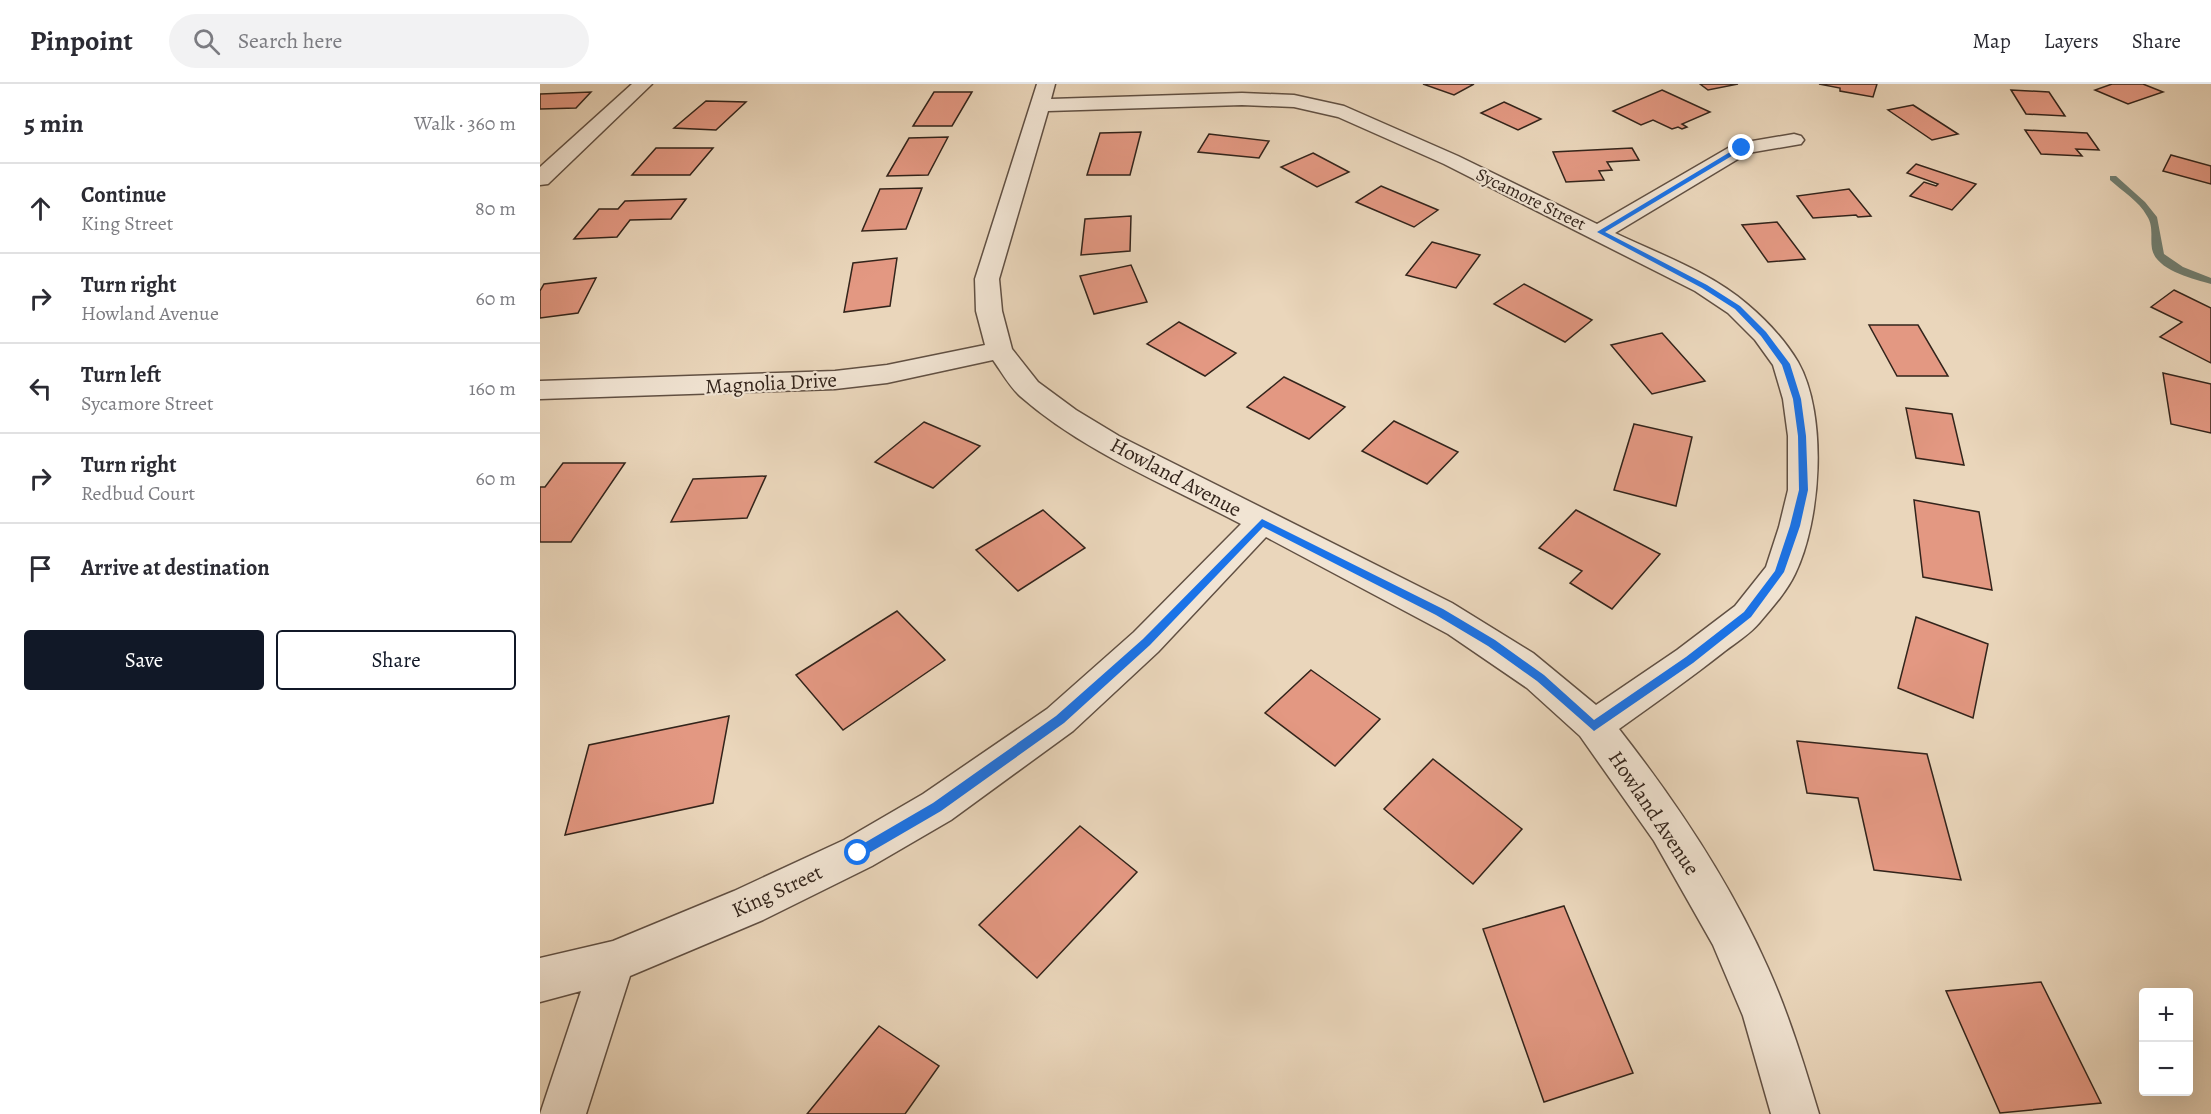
<!DOCTYPE html>
<html lang="en">
<head>
<meta charset="utf-8">
<style>
	:root { --surface:#fff; --page:#f2f2f3; --text:#2b2b33; --muted:#7c7c81; --line:#e1e1e2; --accent:#111827 }
	body { margin:0; font-family:Alegreya,serif; background:var(--page); color:var(--text) }
	.controls { position:absolute; right:18px; bottom:18px; display:grid; overflow:hidden; border-radius:6px; box-shadow:0 6px 24px #0002 }
	.controls button { width:54px; height:54px; display:grid; place-items:center; padding:0; border:0; border-bottom:2px solid var(--line); background:var(--surface); color:var(--text); font:30px sans-serif }
	.stop { position:absolute; width:18px; height:18px; margin:-14px; border:4px solid #1a73e8; border-radius:50%; background:#fff }
	.stop.end { background:#1a73e8; border-color:#fff; box-shadow:0 2px 6px #0008 }
	.list { margin:0; padding:0; list-style:none }
	h2 { display:flex; justify-content:space-between; align-items:center; height:78px; margin:0; padding:0 24px; font-size:26px }
	h2 small { font-size:20px; font-weight:400; color:var(--muted) }
	.list li { display:grid; grid-template-columns:39px 1fr auto; gap:18px; align-items:center; box-sizing:border-box; height:90px; padding:0 24px; border-top:2px solid var(--line) }
	.list b { display:block; font-size:22px; white-space:nowrap }
	.list p { margin:0; font-size:20px; white-space:nowrap; color:var(--muted) }
	.list em { font-size:20px; font-style:normal; color:var(--muted) }
	.actions { display:flex; gap:12px; padding:18px 24px }
	.actions a { flex:1; padding:14px 0; border:2px solid var(--accent); border-radius:6px; text-align:center; font-size:21px; color:var(--accent) }
	.actions .main { background:var(--accent); color:#fff }
	.icon { flex:none; width:33px; height:33px; fill:none; stroke:currentColor; stroke-width:2; stroke-linecap:round; stroke-linejoin:round }
	.map { position:relative; flex:none; width:1671px; height:1030px; overflow:hidden }
	header { display:flex; align-items:center; gap:36px; box-sizing:border-box; height:84px; padding:0 30px; background:var(--surface); border-bottom:2px solid var(--line) }
	header strong { font-size:28px }
	nav { display:flex; gap:33px; margin-inline-start:auto; font-size:21px }
	.search { width:420px; height:54px; background:var(--page); display:flex; align-items:center; gap:15px; box-sizing:border-box; padding:0 21px; border-radius:33px; color:var(--muted); font-size:22px }
	main { display:flex }
	aside { flex:1; background:var(--surface) }
	.map>svg:first-child { display:block }
</style>
</head>
<body>
<header>
<strong>Pinpoint</strong>
<div class="search"><svg class="icon" aria-label="search" viewBox="0 0 24 24"><circle cx="10" cy="10" r="6"/><path d="M15 15l6 6"/></svg>Search here</div>
<nav><a>Map</a><a>Layers</a><a>Share</a></nav>
</header>
<main>
<aside>
<h2>5 min<small>Walk · 360 m</small></h2>
<ul class="list">
<li><svg class="icon" aria-label="ahead" viewBox="0 0 24 24"><path d="M12 20V5M6 11l6-6 6 6"/></svg><div><b>Continue</b><p>King Street</p></div><em>80 m</em></li>
<li><svg class="icon" aria-label="right" viewBox="0 0 24 24"><path d="M7 20v-9h11M14 6l5 5-5 5"/></svg><div><b>Turn right</b><p>Howland Avenue</p></div><em>60 m</em></li>
<li><svg class="icon" aria-label="left" viewBox="0 0 24 24"><path d="M17 20v-9H6M10 6l-5 5 5 5"/></svg><div><b>Turn left</b><p>Sycamore Street</p></div><em>160 m</em></li>
<li><svg class="icon" aria-label="right" viewBox="0 0 24 24"><path d="M7 20v-9h11M14 6l5 5-5 5"/></svg><div><b>Turn right</b><p>Redbud Court</p></div><em>60 m</em></li>
<li><svg class="icon" aria-label="arrive" viewBox="0 0 24 24"><path d="M6 21V4h12l-3 4 3 4H6"/></svg><div><b>Arrive at destination</b></div></li>
</ul>
<div class="actions"><a class="main">Save</a><a>Share</a></div>
</aside>
<div class="map">
<svg width="1671" height="1030" viewBox="0 0 1671 1030">
	<rect width="100%" height="100%" fill="#ead6bb"/>
	<filter id="stains"><feTurbulence type="fractalNoise" baseFrequency=".00333" numOctaves="4"/><feColorMatrix values="0 0 0 0 .2 0 0 0 0 .09 0 0 0 0 .02 0 0 0 .5 -.17"/></filter>
	<radialGradient id="worn" r=".72"><stop offset=".6" stop-color="#630" stop-opacity="0"/><stop offset="1" stop-color="#630" stop-opacity=".3"/></radialGradient>
	<g fill="none" stroke-linecap="round" stroke-linejoin="round">
		<!-- stream -->
		<path fill="#707e71" fill-rule="evenodd" d="M1570 92H1576L1605 118 1617 133 1624 170 1643 183 1671 194V200C1653 195 1616 186 1612 165 1610 153 1614 143 1607 132 1599 117 1582 107 1570 96Z"/>
	</g>
	<!-- building -->
	<g fill="#e39882" stroke="#33241b" stroke-width="1.5">
		<path d="M883 0H934L914 11Z"/>
		<path d="M1160 0H1198L1168 6Z"/>
		<path d="M1279 0H1337L1333 13 1300 7V4Z"/>
		<path d="M1572 0H1603L1623 8 1588 20 1555 6Z"/>
		<path d="M1122 6 1170 28 1142 40 1147 43 1142 45 1138 43 1132 45 1113 36 1101 41 1073 27Z"/>
		<path d="M1471 6 1509 8 1525 32 1486 30Z"/>
		<path d="M51 8 36 24 0 25V10Z"/>
		<path d="M394 8H432L412 42H373Z"/>
		<path d="M166 17 206 18 176 46 134 44Z"/>
		<path d="M964 18 1001 35 978 46 941 29Z"/>
		<path d="M1373 21 1418 50 1392 56 1348 26Z"/>
		<path d="M1485 46 1547 49 1559 66 1536 65 1542 72 1501 70Z"/>
		<path d="M601 48 590 91H547L560 49Z"/>
		<path d="M669 50 729 57 719 74 658 68Z"/>
		<path d="M408 53 388 91 347 92 369 54Z"/>
		<path d="M116 64H173L150 91H92Z"/>
		<path d="M1092 64 1099 76 1067 78 1072 86 1059 87 1064 96 1026 98 1013 68Z"/>
		<path d="M773 69 809 88 777 103 741 83Z"/>
		<path d="M1631 71 1671 82V100L1623 87Z"/>
		<path d="M1376 80 1436 100 1412 126 1370 112 1384 98 1396 102 1398 100 1367 89Z"/>
		<path d="M841 102 898 126 874 143 816 118Z"/>
		<path d="M382 104 366 145 322 147 340 105Z"/>
		<path d="M1309 105 1331 132 1318 133 1316 131 1273 134 1257 112Z"/>
		<path d="M146 115 131 135 90 136 77 153 34 155 59 125H78L85 117Z"/>
		<path d="M591 132 590 167 541 171 545 135Z"/>
		<path d="M1237 138 1265 175 1228 178 1202 141Z"/>
		<path d="M892 158 940 171 916 204 866 191Z"/>
		<path d="M357 174 350 222 304 228 313 179Z"/>
		<path d="M591 181 607 218 554 230 540 192Z"/>
		<path d="M56 194 38 229 0 234V207L4 200Z"/>
		<path d="M984 200 1052 236 1025 258 954 220Z"/>
		<path d="M1634 206 1671 224V279L1620 253 1642 238 1611 223Z"/>
		<path d="M639 238 696 269 665 292 607 260Z"/>
		<path d="M1329 241H1378L1408 292H1357Z"/>
		<path d="M1122 249 1165 297 1112 310 1071 261Z"/>
		<path d="M1623 289 1671 300V349L1631 340Z"/>
		<path d="M744 293 805 323 769 355 707 323Z"/>
		<path d="M1366 324 1412 330 1424 381 1376 374Z"/>
		<path d="M854 337 918 368 887 400 822 367Z"/>
		<path d="M384 338 440 362 393 404 335 378Z"/>
		<path d="M1094 340 1152 353 1136 422 1074 406Z"/>
		<path d="M23 379H85L31 458H0V403H5Z"/>
		<path d="M226 392 207 434 131 438 153 395Z"/>
		<path d="M1374 416 1439 428 1452 506 1383 493Z"/>
		<path d="M503 426 545 464 478 507 436 466Z"/>
		<path d="M1036 426 1120 470 1072 525 1030 499 1042 487 999 464Z"/>
		<path d="M357 527 405 576 303 646 256 591Z"/>
		<path d="M1376 533 1448 560 1433 634 1358 604Z"/>
		<path d="M771 586 840 635 795 682 725 629Z"/>
		<path d="M189 632 173 719 25 751 49 661Z"/>
		<path d="M1257 657 1387 670 1421 796 1334 786 1318 714 1267 709Z"/>
		<path d="M893 675 982 745 933 800 844 725Z"/>
		<path d="M540 742 597 788 497 894 439 841Z"/>
		<path d="M1024 822 1093 989 1004 1018 943 845Z"/>
		<path d="M1501 898 1561 1019 1460 1029 1406 907Z"/>
		<path d="M339 942 399 982 365 1030H267Z"/>
	</g>
	<g fill="none" stroke-linecap="round" stroke-linejoin="round">
		<!-- street casing -->
		<g stroke="#615043" stroke-width="3">
			<g id="street">
				<path d="M92 0H112L8 100 0 101V83Z"/>
				<path d="M497 0H515L511 15 702 9 754 11 804 22 918 72 1057 140 1195 60 1254 50 1261 52 1264 56 1261 60 1208 69 1075 149C1119 170 1170 188 1207 220 1226 236 1245 256 1258 278 1288 331 1281 437 1255 490 1247 507 1232 524 1220 538 1211 549 1197 558 1185 567 1151 594 1115 619 1079 645 1137 719 1190 798 1228 884 1249 931 1264 980 1279 1030H1231L1203 932 1173 861 1114 757 1040 652 987 604 908 550 726 453 618 568 533 647 411 736 332 782 223 836 90 892 46 1030H0L41 907 0 918V874L73 857 194 807 304 756 383 710 507 625 594 548 701 440C627 401 544 368 480 312 469 302 461 287 453 276L347 299 295 305 0 315V297L295 287 347 281 445 261 436 227 435 195ZM702 21 754 23 798 33 904 80 1155 207 1188 229 1215 256 1233 281 1243 315 1248 352V406L1239 443 1226 483 1195 522 1137 566 1056 621 993 569 912 519 579 352 536 326 498 298 472 265 462 227 459 195 508 27Z"/>
			</g>
		</g>
		<!-- street -->
		<use href="#street" fill="#f1e4d3" fill-rule="evenodd"/>
	</g>
	<!-- route -->
	<path fill="#1a73e8" d="M1200 62 1205 64 1065 148 1167 201 1200 222 1226 248 1250 280 1261 315 1266 352 1268 406 1260 442 1244 488 1211 533 1153 579 1054 647 997 597 948 562 896 531 723 443 610 561 524 639 401 727 322 773H314V765L393 719 516 632 603 555 722 435 903 525 955 556 1004 591 1054 636 1146 573 1204 528 1235 487 1250 442 1259 406 1258 352 1253 315 1242 281 1221 252 1195 225 1162 204 1057 148Z"/>
	<g text-anchor="middle" dominant-baseline="central" stroke-width="4.5" stroke-linejoin="round" paint-order="stroke">
		<!-- far-street labels -->
		<g font-size="18" fill="#33241b" stroke="#f1e4d3">
			<text transform="translate(991 115) rotate(26)">Sycamore Street</text>
		</g>
		<!-- street labels -->
		<g font-size="21" fill="#33241b" stroke="#f1e4d3">
			<text transform="translate(231 299) rotate(-3)">Magnolia Drive</text>
			<text transform="translate(636 393) rotate(28)">Howland Avenue</text>
			<text transform="translate(1114 729) rotate(56)">Howland Avenue</text>
			<text transform="translate(237 807) rotate(-25)">King Street</text>
		</g>
	</g>
	<rect width="100%" height="100%" filter="url(#stains)"/>
	<rect width="100%" height="100%" fill="url(#worn)"/>
</svg>
<div class="controls">
<button>+</button>
<button>−</button>
</div>
<div class="stop" style="left:318px;top:769px"></div>
<div class="stop end" style="left:1202px;top:64px"></div>
</div>
</main>
</body>
</html>
